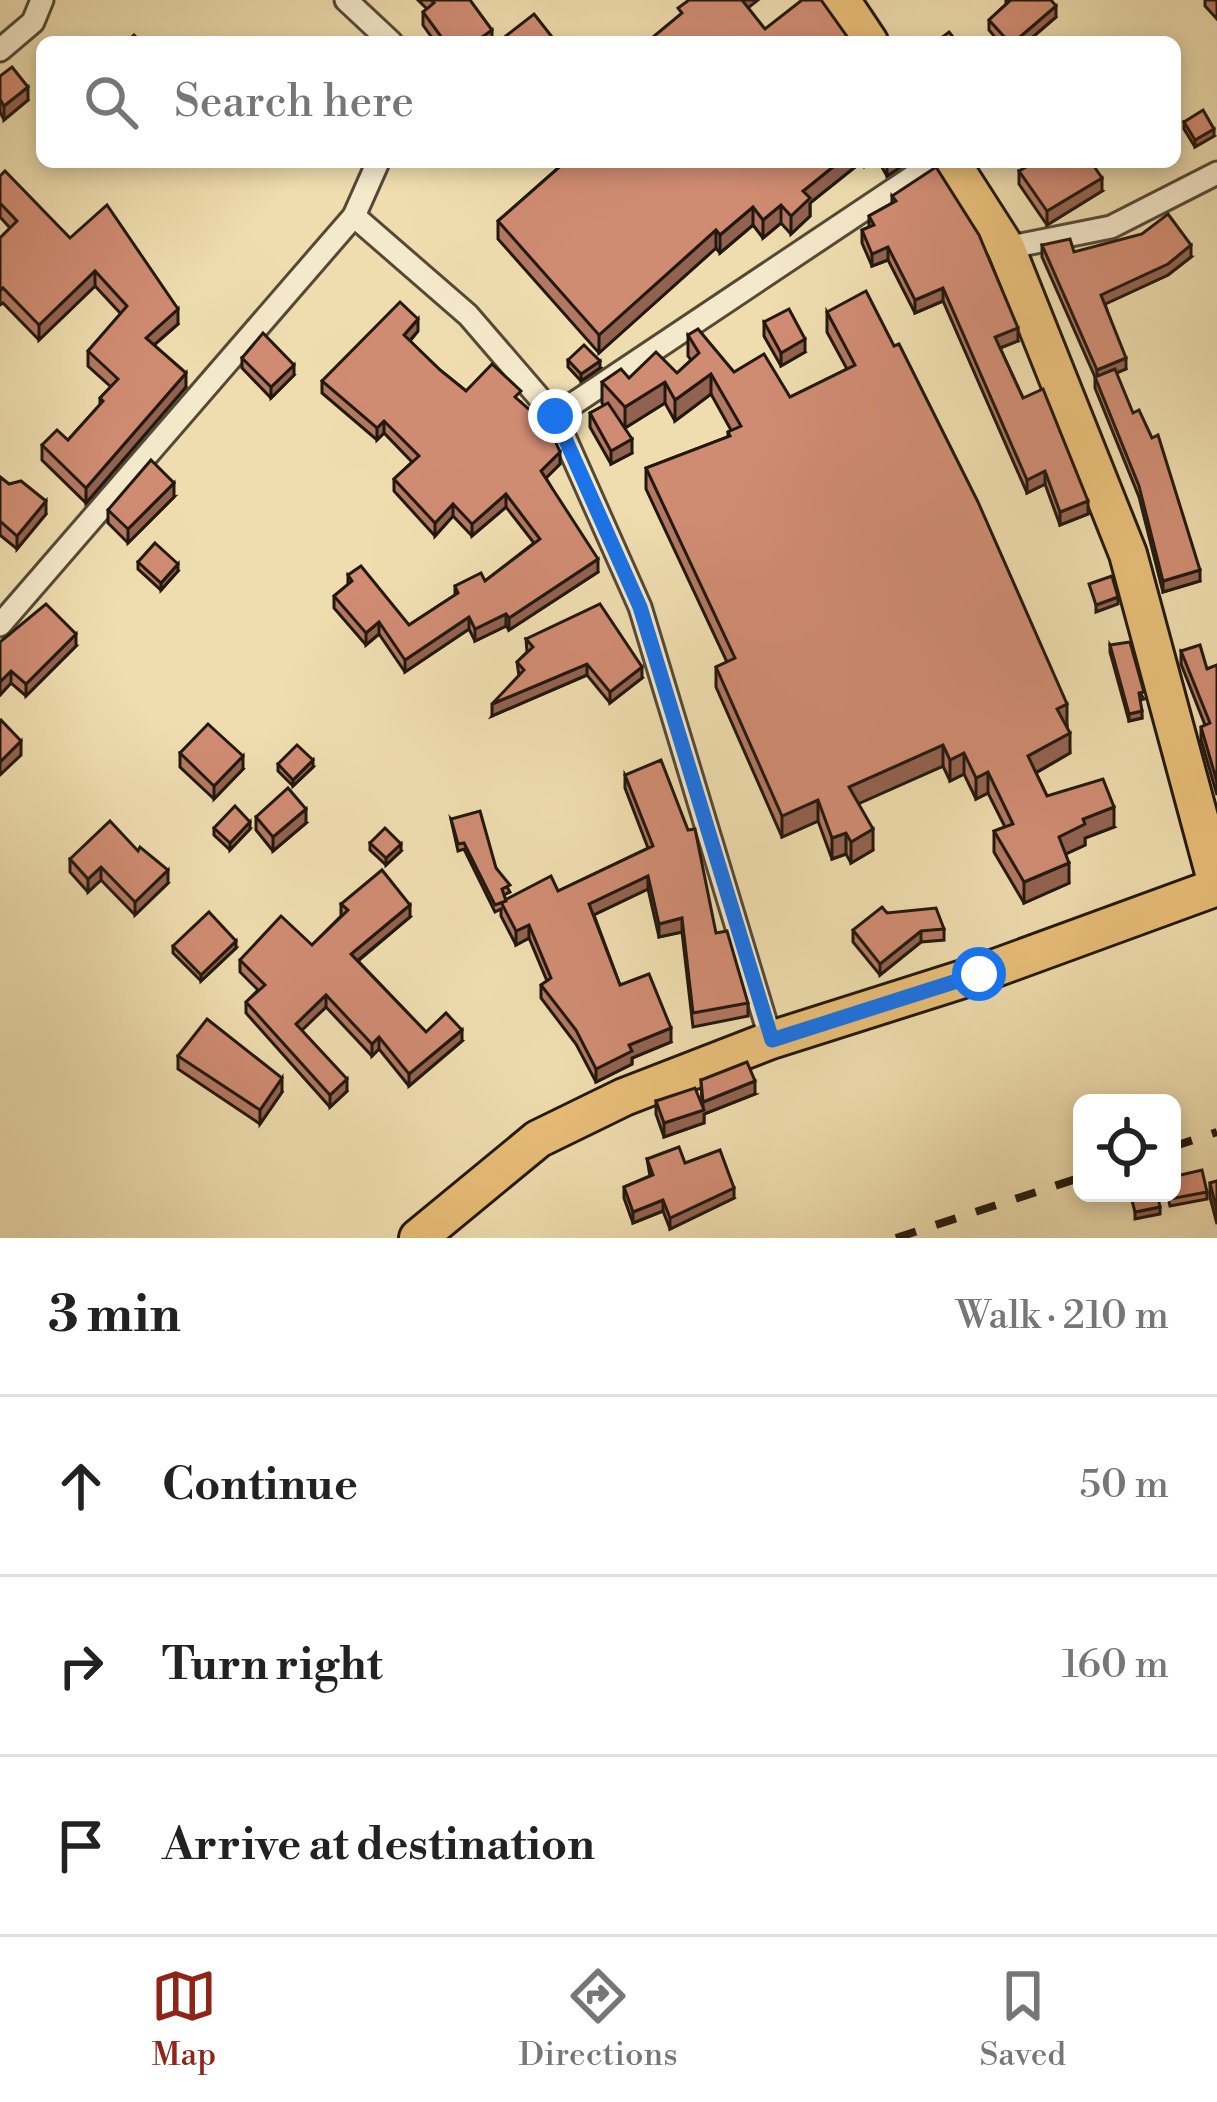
<!DOCTYPE html>
<html lang="en">
<head>
<meta charset="utf-8">
<style>
	:root { --surface:#fff; --page:#f6f6f6; --text:#222; --muted:#767676; --line:#e0e0e0; --accent:#8f2418 }
	body { margin:0; font-family:"Libre Bodoni",serif; background:var(--page); color:var(--text) }
	.controls { position:absolute; right:36px; bottom:36px; display:grid; overflow:hidden; border-radius:18px; box-shadow:0 6px 18px #0003 }
	.controls button { width:108px; height:108px; display:grid; place-items:center; padding:0; border:0; border-bottom:3px solid var(--line); background:var(--surface); color:var(--text); font:60px sans-serif }
	.stop { position:absolute; width:36px; height:36px; margin:-27px; border:9px solid #1a73e8; border-radius:50%; background:#fff }
	.stop.end { background:#1a73e8; border-color:#fff; box-shadow:0 3px 12px #0008 }
	.list { margin:0; padding:0; list-style:none }
	h2 { display:flex; justify-content:space-between; align-items:center; height:156px; margin:0; padding:0 48px; font-size:51px }
	h2 small { font-size:39px; font-weight:400; color:var(--muted) }
	.list li { display:grid; grid-template-columns:78px 1fr auto; gap:36px; align-items:center; box-sizing:border-box; height:180px; padding:0 48px; border-top:3px solid var(--line) }
	.list b { display:block; font-size:45px; white-space:nowrap }
	.list em { font-size:39px; font-style:normal; color:var(--muted) }
	.icon { flex:none; width:66px; height:66px; fill:none; stroke:currentColor; stroke-width:2; stroke-linecap:round; stroke-linejoin:round }
	.map { position:relative; flex:none; width:1217px; height:1238px; overflow:hidden }
	.search { position:absolute; background:var(--surface); box-shadow:0 6px 18px #0003; left:36px; right:36px; top:36px; height:132px; display:flex; align-items:center; gap:30px; box-sizing:border-box; padding:0 42px; border-radius:18px; color:var(--muted); font-size:45px }
	.sheet { height:696px; background:var(--surface) }
	nav { display:flex; justify-content:space-around; align-items:center; box-sizing:border-box; height:168px; border-top:3px solid var(--line); background:var(--surface); font-size:33px; color:var(--muted) }
	nav a { display:grid; justify-items:center; gap:6px }
	nav .on { color:var(--accent) }
	.map>svg:first-child { display:block }
</style>
</head>
<body>
<div class="map">
<svg width="1217" height="1238" viewBox="0 0 1217 1238">
	<rect width="100%" height="100%" fill="#efddaf"/>
	<filter id="stains"><feTurbulence type="fractalNoise" baseFrequency=".00167" numOctaves="4"/><feColorMatrix values="0 0 0 0 .2 0 0 0 0 .09 0 0 0 0 .02 0 0 0 .5 -.17"/></filter>
	<radialGradient id="worn" r=".72"><stop offset=".6" stop-color="#630" stop-opacity="0"/><stop offset="1" stop-color="#630" stop-opacity=".3"/></radialGradient>
	<g fill="none" stroke-linecap="round" stroke-linejoin="round">
		<!-- street casing -->
		<g stroke="#554936" stroke-width="27">
			<g id="street">
				<path d="M346 0 391 42"/>
				<path d="M0 50 33 22 42 0"/>
				<path d="M354 216 468 315 555 416 640 607 771 1040"/>
				<path d="M1006 248 1111 227 1217 173"/>
				<path d="M555 416 935 162"/>
				<path d="M0 625 354 216 378 162"/>
			</g>
		</g>
		<!-- primary casing -->
		<g stroke="#22180e" stroke-width="42">
			<g id="primary">
				<path d="M841 0 869 42"/>
				<path d="M951 162 1006 248 1128 554 1217 884"/>
				<path d="M418 1238 538 1139 624 1097 771 1040 979 974 1217 887"/>
			</g>
		</g>
		<!-- street -->
		<use href="#street" stroke="#f5e9cb" stroke-width="21"/>
		<!-- primary -->
		<use href="#primary" stroke="#e8be78" stroke-width="36"/>
		<!-- rail -->
		<g stroke="#22180e" stroke-width="8" stroke-dasharray="21 21" stroke-linecap="butt">
			<path d="M1172 1147 1217 1132"/>
			<path d="M896 1238 1082 1177"/>
		</g>
	</g>
	<!-- wall -->
	<g fill="#b37863" stroke="#22180e" stroke-width="3">
		<path d="M418 0H470L492 42H435L423 25V12L427 9Z"/>
		<path d="M1006 0H1051L1056 17 1027 42H999L989 30V20L1006 4Z"/>
		<path d="M1205 0H1217V19L1205 6Z"/>
		<path d="M0 76 28 100 4 120 0 112Z"/>
		<path d="M1184 122 1214 136 1195 147 1184 129Z"/>
		<path d="M565 162H869L864 167 860 163 810 203V216L791 234 781 223 763 238 753 225 720 253 716 248 599 353 498 239V221Z"/>
		<path d="M879 162H908L887 176Z"/>
		<path d="M1019 171 1102 191 1047 225 1019 184Z"/>
		<path d="M0 176 70 238 178 324 154 345 186 387 86 503 42 460V445L68 440 100 405V398L111 387 88 366V351L121 314 95 286 39 340 3 303 0 305V238L10 228 0 217Z"/>
		<path d="M892 196 1018 341 1000 348 1023 398 1088 514 1060 525 1045 484 1027 493 943 301 915 313 888 260 872 266 862 243V230L869 227V216L892 203Z"/>
		<path d="M1042 245 1074 252 1191 257 1168 275 1105 304 1126 369 1116 373 1200 581 1163 592 1139 497 1095 388V377L1042 257Z"/>
		<path d="M827 312 1067 725 1070 753 1036 773 1047 796 1114 827 1085 838V845L1066 854 1069 883 1024 903 994 852V831L1005 827 988 793 976 799 964 774 950 781 943 766 858 803 873 850 851 863 846 854 832 859 818 821 782 837 716 687V667L727 662 646 489V468L728 437V432L731 430 711 394 675 421 665 403 625 428 632 453 611 464 590 427V413L604 406 602 403V382L677 373 691 360 688 356V335L734 372 790 397 847 369 827 332Z"/>
		<path d="M764 322 805 352 781 366 764 336Z"/>
		<path d="M418 331 410 341 440 370 466 391 521 402 560 464 546 478 598 572 509 630 506 626 475 641 469 629 405 672 379 634 366 645 334 608V596L348 585V575L409 625 455 595V586L485 581 534 543 506 507 472 536 453 516 435 536 394 491V479L412 462 384 433 377 440 322 393V381Z"/>
		<path d="M242 358 294 375 271 398 242 368Z"/>
		<path d="M568 360 600 368 581 381 568 367Z"/>
		<path d="M0 477 46 514 17 549 0 535Z"/>
		<path d="M174 497 128 543 108 523V510Z"/>
		<path d="M138 562 178 571 161 590 138 569Z"/>
		<path d="M526 639 642 678 610 703 587 675 492 716 519 676 517 662 527 652Z"/>
		<path d="M0 642 76 646 26 696 11 683 0 695Z"/>
		<path d="M1110 645 1144 699 1140 700 1142 718 1129 721 1110 652Z"/>
		<path d="M1181 651 1207 669 1217 665V795L1201 740V727L1205 725 1181 664Z"/>
		<path d="M180 753 243 769 214 799 180 767Z"/>
		<path d="M278 764 313 767 293 786 278 771Z"/>
		<path d="M625 775 716 933 748 1003V1016L693 1027 682 932 659 937 648 889 594 915 620 985 671 1042 632 1058V1064L596 1082 576 1044 541 998V985L547 981 529 938 516 945 501 916V909L495 912 464 849 458 851 451 819 496 868 510 892 504 895 506 900 558 891 648 848 625 788Z"/>
		<path d="M256 817 306 823 273 851 256 830Z"/>
		<path d="M214 828 250 829 230 850 214 835Z"/>
		<path d="M370 843 401 851 386 865 370 850Z"/>
		<path d="M70 859 168 883 135 915 101 880 88 892 70 872Z"/>
		<path d="M341 904 410 917 358 961 426 1032 462 1041 409 1086 379 1049 372 1056 326 1007 301 1030 347 1091 330 1107 246 1013V1002L258 990 240 972V960L312 945 341 916Z"/>
		<path d="M887 913 944 929V940L921 942 880 975 853 942V930Z"/>
		<path d="M173 946 236 948 201 981 173 953Z"/>
		<path d="M178 1056 282 1092 260 1124 178 1069Z"/>
		<path d="M701 1080 755 1094 704 1114V1123L664 1137 656 1114V1101L702 1106Z"/>
		<path d="M647 1159 685 1163 734 1198 670 1229 663 1211 633 1223 624 1198V1187L650 1176Z"/>
		<path d="M1217 1181V1224L1210 1197V1183Z"/>
		<path d="M1207 1192V1199L1170 1206 1167 1193Z"/>
	</g>
	<!-- shaded-wall -->
	<g fill="#926250" stroke="#22180e" stroke-width="3">
		<path d="M739 0H758L739 15Z"/>
		<path d="M1056 6V17L1027 42H1014Z"/>
		<path d="M492 30V42H475Z"/>
		<path d="M28 87V100L4 120V106Z"/>
		<path d="M1214 129V136L1195 147V140Z"/>
		<path d="M839 162 860 163 810 203V216L791 234V216L803 191Z"/>
		<path d="M887 162H908L887 176Z"/>
		<path d="M1102 178V191L1047 225V211Z"/>
		<path d="M781 205V223L763 238V220Z"/>
		<path d="M753 207V225L720 253V235Z"/>
		<path d="M716 230V248L599 353V335Z"/>
		<path d="M1191 245V257L1168 275 1101 306V295Z"/>
		<path d="M888 247V260L872 266V254Z"/>
		<path d="M95 271V286L39 340V325Z"/>
		<path d="M943 288V301L915 313V300Z"/>
		<path d="M178 309V324L146 352V338Z"/>
		<path d="M418 319V331L404 347V335Z"/>
		<path d="M1018 328V341L995 350V337Z"/>
		<path d="M805 339V352L781 366V353Z"/>
		<path d="M1126 358V369L1097 381V370Z"/>
		<path d="M600 361V368L581 381V374Z"/>
		<path d="M294 365V375L271 398V387Z"/>
		<path d="M186 373V387L86 503V488Z"/>
		<path d="M711 374V394L675 421V400Z"/>
		<path d="M665 382V403L625 428V407Z"/>
		<path d="M384 421V433L377 440V428Z"/>
		<path d="M632 439V453L611 464V451Z"/>
		<path d="M560 452V464L541 483V471Z"/>
		<path d="M1045 471V484L1027 493V480Z"/>
		<path d="M174 483V497L128 543V529Z"/>
		<path d="M506 494V507L472 536V524Z"/>
		<path d="M46 501V514L17 549V536Z"/>
		<path d="M1088 501V514L1060 525V512Z"/>
		<path d="M453 504V516L435 536V523Z"/>
		<path d="M598 559V572L509 630V618Z"/>
		<path d="M178 564V571L161 590V583Z"/>
		<path d="M1200 570V581L1163 592V581Z"/>
		<path d="M1118 597V604L1096 612V605Z"/>
		<path d="M506 614V626L475 641V629Z"/>
		<path d="M469 617V629L405 672V660Z"/>
		<path d="M379 622V634L366 645V633Z"/>
		<path d="M76 634V646L26 696V684Z"/>
		<path d="M587 664V675L492 716V704Z"/>
		<path d="M642 667V678L610 703V692Z"/>
		<path d="M11 671V683L0 695V682Z"/>
		<path d="M1067 704V725L1057 730V709Z"/>
		<path d="M1142 711V718L1129 721V714Z"/>
		<path d="M1070 733V753L1028 777V756Z"/>
		<path d="M21 741V755L0 775V762Z"/>
		<path d="M943 745V766L849 808V787Z"/>
		<path d="M964 753V774L950 781V760Z"/>
		<path d="M243 756V769L214 799V786Z"/>
		<path d="M313 760V767L293 786V780Z"/>
		<path d="M988 772V793L976 799V778Z"/>
		<path d="M818 800V821L782 837V816Z"/>
		<path d="M1114 807V827L1085 838V845L1059 857V837L1083 819Z"/>
		<path d="M306 809V823L273 851V837Z"/>
		<path d="M250 822V829L230 850V843Z"/>
		<path d="M873 829V850L851 863V842Z"/>
		<path d="M846 833V854L832 859V838Z"/>
		<path d="M401 844V851L386 865V858Z"/>
		<path d="M1069 863V883L1024 903V882Z"/>
		<path d="M101 867V880L88 892V879Z"/>
		<path d="M168 870V883L135 915V902Z"/>
		<path d="M648 876V889L589 917V904Z"/>
		<path d="M410 905V917L351 966V954Z"/>
		<path d="M682 918V932L659 937V924Z"/>
		<path d="M529 925V938L516 945V931Z"/>
		<path d="M921 931V942L880 975V964Z"/>
		<path d="M236 941V948L201 981V975Z"/>
		<path d="M326 995V1007L296 1036V1024Z"/>
		<path d="M671 1028V1042L632 1058V1064L596 1082V1069L629 1045Z"/>
		<path d="M462 1030V1041L409 1086V1074Z"/>
		<path d="M379 1037V1049L372 1056V1044Z"/>
		<path d="M282 1078V1092L260 1124V1110Z"/>
		<path d="M347 1079V1091L330 1107V1095Z"/>
		<path d="M755 1081V1094L704 1114V1123L664 1137V1123L703 1110V1102Z"/>
		<path d="M734 1188V1198L670 1229V1218Z"/>
		<path d="M663 1200V1211L633 1223V1212Z"/>
		<path d="M1160 1207V1214L1135 1219V1212Z"/>
	</g>
	<!-- building -->
	<g fill="#d08c73" stroke="#22180e" stroke-width="3">
		<path d="M431 0H470L492 30 475 42H445L423 12 434 3Z"/>
		<path d="M689 0H742L765 29 802 0H821L851 42H647L682 13 678 8Z"/>
		<path d="M1011 0H1051L1056 6 1014 42H1009L989 20Z"/>
		<path d="M534 14 556 42H504L502 39Z"/>
		<path d="M949 32 957 42H936Z"/>
		<path d="M134 35 141 42H126Z"/>
		<path d="M12 67 28 87 4 106 0 99V76Z"/>
		<path d="M1203 110 1214 129 1195 140 1184 122Z"/>
		<path d="M565 162H839L803 191 810 198 791 216 781 205 763 220 753 207 720 235 716 230 599 335 498 221Z"/>
		<path d="M1035 162H1091L1102 178 1047 211 1019 171Z"/>
		<path d="M936 167 979 235 1018 328 995 337 1023 398 1043 389 1088 501 1060 512 1045 471 1027 480 943 288 915 300 888 247 872 254 862 230 874 225 869 216 896 201 892 196Z"/>
		<path d="M5 171 70 238 107 205 178 309 146 338 186 373 86 488 42 445 57 430 68 440 103 401 100 398 118 379 88 351 127 306 95 271 39 325 3 288 0 291V238L17 221 0 203V176Z"/>
		<path d="M1168 214 1191 245 1168 264 1101 295 1126 358 1097 370 1042 245 1070 239 1074 252 1142 234Z"/>
		<path d="M866 291 894 346 899 344 978 502 1067 704 1057 709 1070 733 1028 756 1047 796 1103 779 1114 807 1083 819 1085 824 1059 837 1069 863 1024 882 994 831 1013 824 988 772 976 778 964 753 950 760 943 745 849 787 873 829 851 842 846 833 832 838 818 800 782 816 716 667 735 658 646 468 730 436 728 432 741 426 711 374 675 400 665 382 625 407 602 382 621 369 629 378 656 352 677 373 699 353 688 335 698 329 734 372 764 354 790 397 855 365 827 312Z"/>
		<path d="M400 302 418 319 404 335 440 370 466 391 492 364 521 391 515 397 549 427 560 452 541 471 598 559 509 618 506 614 475 629 469 617 405 660 379 622 366 633 334 596 352 581 348 575 361 566 409 625 458 593 455 586 481 573 485 581 540 539 506 494 472 524 453 504 435 523 394 479 419 456 384 421 377 428 322 381Z"/>
		<path d="M789 309 805 339 781 353 764 322Z"/>
		<path d="M263 333 294 365 271 387 242 358Z"/>
		<path d="M584 345 600 361 581 374 568 360Z"/>
		<path d="M1115 369 1133 413 1139 410 1152 438 1158 435 1200 570 1163 581 1139 486 1095 377Z"/>
		<path d="M608 403 632 439 611 451 590 413Z"/>
		<path d="M151 460 174 483 128 529 108 510Z"/>
		<path d="M0 477 9 484 21 481 46 501 17 536 0 521Z"/>
		<path d="M155 543 178 564 161 583 138 562Z"/>
		<path d="M1112 576 1118 597 1096 605 1089 584Z"/>
		<path d="M46 604 76 634 26 684 11 671 0 682V642Z"/>
		<path d="M600 604 642 667 610 692 587 664 492 704 524 670 517 662 533 647 526 639Z"/>
		<path d="M1130 642 1144 692 1139 693 1142 711 1129 714 1110 645Z"/>
		<path d="M1200 645 1207 669 1217 665V782L1201 727 1210 723 1181 651Z"/>
		<path d="M1 720 21 741 0 762V721Z"/>
		<path d="M208 724 243 756 214 786 180 753Z"/>
		<path d="M297 745 313 760 293 780 278 764Z"/>
		<path d="M661 760 688 830 695 829 716 933 727 931 748 1003 693 1013 682 918 659 924 648 876 589 904 620 985 649 974 671 1028 629 1045 632 1051 596 1069 576 1030 541 985 551 978 529 925 516 931 501 902 551 876 558 891 653 846 625 775Z"/>
		<path d="M288 788 306 809 273 837 256 817Z"/>
		<path d="M235 806 250 822 230 843 214 828Z"/>
		<path d="M480 811 496 868 510 885 502 889 506 901 495 905 464 843 458 844 451 819Z"/>
		<path d="M110 821 138 851 140 847 168 870 135 902 101 867 88 879 70 859Z"/>
		<path d="M385 828 401 844 386 858 370 843Z"/>
		<path d="M382 870 410 905 351 954 426 1032 446 1013 462 1030 409 1074 379 1037 372 1044 326 995 296 1024 347 1079 330 1095 246 1002 265 985 240 960 281 916 312 945 348 910 341 904Z"/>
		<path d="M882 907 887 913 936 908 944 929 921 931 880 964 853 930Z"/>
		<path d="M209 912 236 941 201 975 173 946Z"/>
		<path d="M207 1019 282 1078 260 1110 178 1056Z"/>
		<path d="M747 1062 755 1081 703 1102 701 1080Z"/>
		<path d="M695 1088 704 1110 664 1123 656 1101Z"/>
		<path d="M679 1147 685 1163 720 1150 734 1188 670 1218 663 1200 633 1212 624 1187 653 1175 647 1159Z"/>
		<path d="M1202 1170 1207 1192 1170 1199 1169 1193H1172V1177Z"/>
		<path d="M1217 1181V1211L1210 1183Z"/>
		<path d="M1130 1193H1157L1160 1207 1135 1212Z"/>
	</g>
	<g fill="none" stroke-linecap="round" stroke-linejoin="round">
		<!-- route -->
		<path stroke="#1a73e8" stroke-width="15" d="M555 416 640 607 772 1040 979 974"/>
	</g>
	<rect width="100%" height="100%" filter="url(#stains)"/>
	<rect width="100%" height="100%" fill="url(#worn)"/>
</svg>
<div class="controls">
<button><svg class="icon" aria-label="locate" viewBox="0 0 24 24"><circle cx="12" cy="12" r="6"/><path d="M12 2v4M12 18v4M2 12h4M18 12h4"/></svg></button>
</div>
<div class="stop" style="left:979px;top:974px"></div>
<div class="stop end" style="left:555px;top:416px"></div>
<div class="search"><svg class="icon" aria-label="search" viewBox="0 0 24 24"><circle cx="10" cy="10" r="6"/><path d="M15 15l6 6"/></svg>Search here</div>
</div>
<section class="sheet">
<h2>3 min<small>Walk · 210 m</small></h2>
<ul class="list">
<li><svg class="icon" aria-label="ahead" viewBox="0 0 24 24"><path d="M12 20V5M6 11l6-6 6 6"/></svg><div><b>Continue</b></div><em>50 m</em></li>
<li><svg class="icon" aria-label="right" viewBox="0 0 24 24"><path d="M7 20v-9h11M14 6l5 5-5 5"/></svg><div><b>Turn right</b></div><em>160 m</em></li>
<li><svg class="icon" aria-label="arrive" viewBox="0 0 24 24"><path d="M6 21V4h12l-3 4 3 4H6"/></svg><div><b>Arrive at destination</b></div></li>
</ul>
</section>
<nav>
<a class="on"><svg class="icon" aria-label="map" viewBox="0 0 24 24"><path d="M3 6l6-2 6 2 6-2v14l-6 2-6-2-6 2zM9 4v14M15 6v14"/></svg>Map</a>
<a><svg class="icon" aria-label="directions" viewBox="0 0 24 24"><path d="M12 3l9 9-9 9-9-9zM9 14v-3h6M13 9l2 2-2 2"/></svg>Directions</a>
<a><svg class="icon" aria-label="saved" viewBox="0 0 24 24"><path d="M7 4h10v16l-5-4-5 4z"/></svg>Saved</a>
</nav>
</body>
</html>
